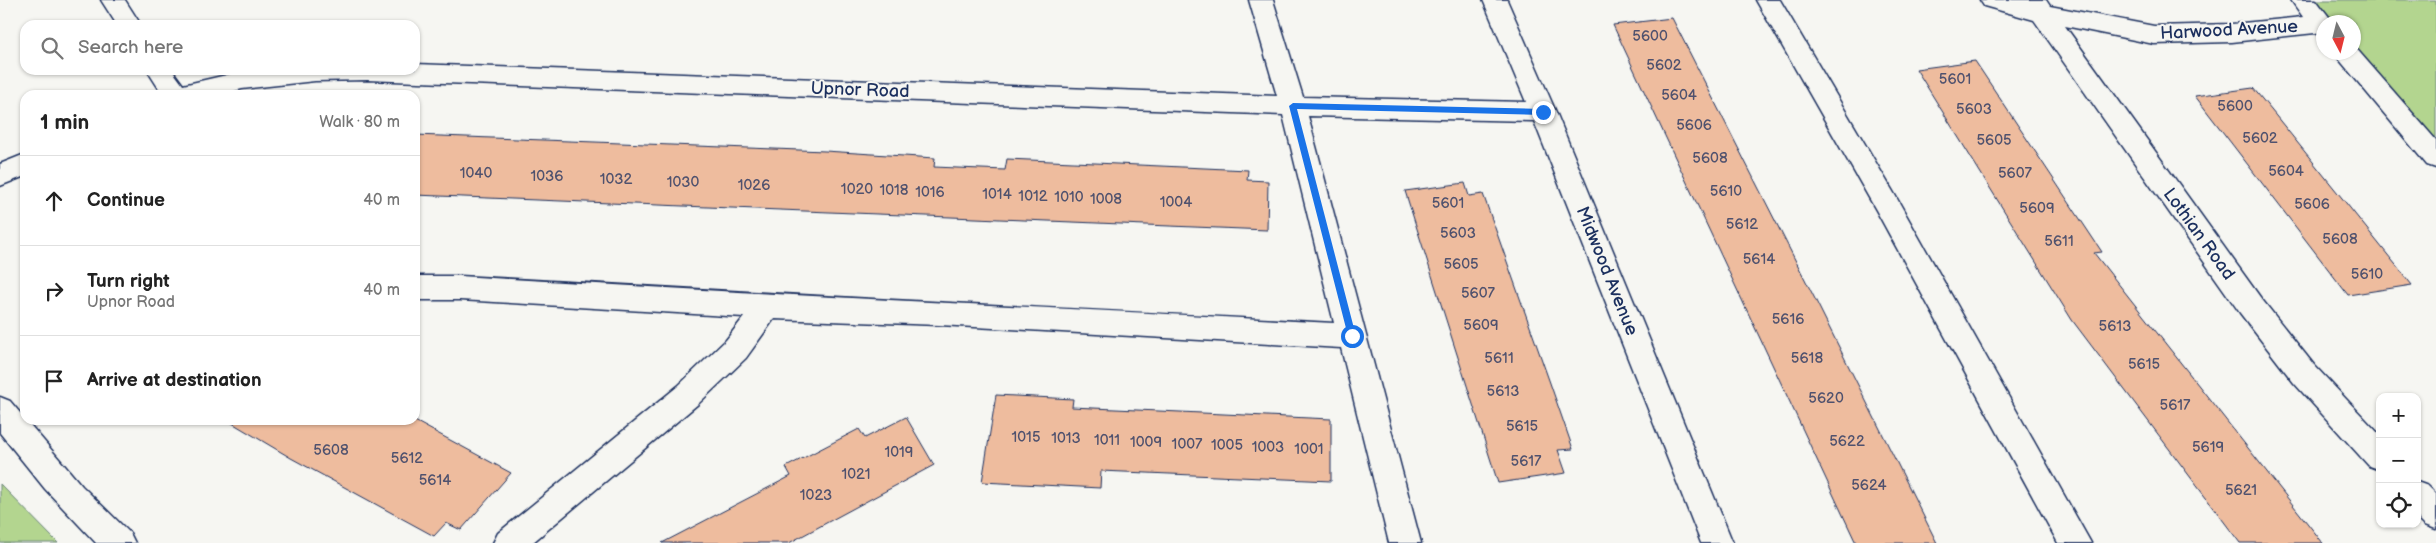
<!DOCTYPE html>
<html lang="en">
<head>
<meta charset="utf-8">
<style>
	:root { --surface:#fff; --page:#f2f2f2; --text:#222; --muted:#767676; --line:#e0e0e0 }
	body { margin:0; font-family:"Balsamiq Sans",sans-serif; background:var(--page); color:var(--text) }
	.controls { position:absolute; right:15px; bottom:15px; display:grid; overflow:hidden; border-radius:10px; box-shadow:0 1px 4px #0004 }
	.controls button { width:45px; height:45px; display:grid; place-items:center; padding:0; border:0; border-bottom:1px solid var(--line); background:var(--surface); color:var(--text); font:25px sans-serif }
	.compass { position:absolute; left:2316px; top:15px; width:45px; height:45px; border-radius:50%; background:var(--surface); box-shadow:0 1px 4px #0004; rotate:173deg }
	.stop { position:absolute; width:15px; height:15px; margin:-11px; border:4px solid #1a73e8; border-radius:50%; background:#fff }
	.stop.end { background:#1a73e8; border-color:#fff; box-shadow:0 1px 5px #0008 }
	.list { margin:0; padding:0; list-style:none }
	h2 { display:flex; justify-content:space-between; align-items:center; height:65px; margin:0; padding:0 20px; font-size:21px }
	h2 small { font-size:16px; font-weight:400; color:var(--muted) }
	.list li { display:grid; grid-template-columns:32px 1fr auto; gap:15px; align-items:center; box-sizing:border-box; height:90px; padding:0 20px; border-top:1px solid var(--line) }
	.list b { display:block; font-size:19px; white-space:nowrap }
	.list p { margin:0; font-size:16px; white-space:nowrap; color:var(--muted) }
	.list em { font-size:16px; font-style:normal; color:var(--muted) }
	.icon { flex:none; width:28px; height:28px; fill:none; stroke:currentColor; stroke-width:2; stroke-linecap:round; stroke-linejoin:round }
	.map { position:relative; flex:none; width:2436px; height:543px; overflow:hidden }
	.search { position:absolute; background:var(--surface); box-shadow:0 1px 4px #0004; left:20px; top:20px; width:400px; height:55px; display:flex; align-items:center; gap:12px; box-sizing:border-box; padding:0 18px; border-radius:15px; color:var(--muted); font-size:19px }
	.panel { position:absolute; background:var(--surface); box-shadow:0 1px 4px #0004; left:20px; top:90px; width:400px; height:335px; border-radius:15px }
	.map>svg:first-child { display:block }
</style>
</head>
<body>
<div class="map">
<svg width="2436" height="543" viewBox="0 0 2436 543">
	<rect width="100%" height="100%" fill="#f6f6f2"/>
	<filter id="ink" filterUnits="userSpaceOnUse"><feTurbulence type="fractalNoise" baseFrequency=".02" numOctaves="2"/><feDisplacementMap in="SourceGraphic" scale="10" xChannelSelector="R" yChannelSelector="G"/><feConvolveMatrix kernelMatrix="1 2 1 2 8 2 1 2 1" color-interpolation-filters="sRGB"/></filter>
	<g filter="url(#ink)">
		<!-- green -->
		<g fill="#b3d58f" stroke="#678276">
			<path d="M2316 0H2436V141L2354 47V22H2333Z"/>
			<path d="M0 484 58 543H0Z"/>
		</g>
		<!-- building -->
		<g fill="#eebc9e" stroke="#1b2f5e">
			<path d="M1672 18 1814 297 1937 543H1856L1613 25Z"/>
			<path d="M1975 61 2102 252 2094 253 2323 543H2240L2072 320 1916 69Z"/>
			<path d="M2253 88 2276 116 2412 285 2348 295 2195 96Z"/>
			<path d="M415 135 825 151 935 158 934 167 1005 170 1007 159 1248 170 1247 180 1268 181 1267 230 415 195Z"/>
			<path d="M1465 183 1469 196 1483 194 1550 383 1573 449 1558 450 1566 473 1498 483 1405 191Z"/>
			<path d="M996 395 1073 399 1072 407 1331 419V481L1101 471 1100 488 982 482Z"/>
			<path d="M906 417 934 465 789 543H662L791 476 786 467 859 429 865 438Z"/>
			<path d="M227 420H413L511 473 461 530 446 523 434 536 291 458Z"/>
		</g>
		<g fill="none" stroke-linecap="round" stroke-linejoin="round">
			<!-- minor casing -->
			<g stroke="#1b2f5e" stroke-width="3">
				<g id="minor">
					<path d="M101 0H125L141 25H117Z"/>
					<path d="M1249 0H1273L1303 97 1526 102 1483 0H1507L1556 112 1733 543H1701L1534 121 1308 116 1421 543H1389L1341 348 939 325 774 319 746 358 698 404 532 543H493L498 533 678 386 726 340 744 317 460 300H415V276H460C751 294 1043 307 1334 323L1283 115 367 80 315 81 242 89 219 95H163L147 70H172L183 85 248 70H415V64L1277 96Z"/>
					<path d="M1756 0H1780L1895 195 2091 543H2058L1876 210Z"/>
					<path d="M1980 0H2046L2050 6 2154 26 2232 24 2303 17 2291 0H2316L2333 22H2324V37L2315 33 2232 42 2154 44 2065 26 2260 297 2314 365 2380 435V470L2369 466 2294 383 2240 313 2034 20 1984 6Z"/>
					<path d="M2354 46 2436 140V168L2427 165 2333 52H2354Z"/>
					<path d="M25 154V176L0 186V164Z"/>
					<path d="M0 397 10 401 82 486 130 533 135 543H96L45 489 0 433Z"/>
					<path d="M2417 482 2428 486 2436 494V529L2425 525 2417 517Z"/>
				</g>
			</g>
			<!-- minor -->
			<use href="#minor" fill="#f6f6f2" fill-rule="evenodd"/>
		</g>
	</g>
	<!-- route -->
	<path fill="#1a73e8" d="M1293 103 1543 109 1547 112 1543 115 1297 109 1356 336 1352 339 1348 336 1289 106Z"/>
	<g text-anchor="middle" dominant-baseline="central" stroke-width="4" stroke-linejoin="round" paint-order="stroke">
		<!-- number labels -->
		<g font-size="15" fill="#50526e">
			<text x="1650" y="36">5600</text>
			<text x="1664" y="65">5602</text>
			<text x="1955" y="79">5601</text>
			<text x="1679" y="95">5604</text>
			<text x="2235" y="106">5600</text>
			<text x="1974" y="109">5603</text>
			<text x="1694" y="125">5606</text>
			<text x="2260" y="138">5602</text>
			<text x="1994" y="140">5605</text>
			<text x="1710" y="158">5608</text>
			<text x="2286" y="171">5604</text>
			<text x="476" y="173">1040</text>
			<text x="2015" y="173">5607</text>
			<text x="547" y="176">1036</text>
			<text x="616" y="179">1032</text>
			<text x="683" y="182">1030</text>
			<text x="754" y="185">1026</text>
			<text x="857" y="189">1020</text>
			<text x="894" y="190">1018</text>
			<text x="1726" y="191">5610</text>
			<text x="930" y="192">1016</text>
			<text x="997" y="194">1014</text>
			<text x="1033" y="196">1012</text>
			<text x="1069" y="197">1010</text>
			<text x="1106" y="199">1008</text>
			<text x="1176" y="202">1004</text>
			<text x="1448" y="203">5601</text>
			<text x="2312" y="204">5606</text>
			<text x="2037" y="208">5609</text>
			<text x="1742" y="224">5612</text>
			<text x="1458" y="233">5603</text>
			<text x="2340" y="239">5608</text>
			<text x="2059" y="241">5611</text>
			<text x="1759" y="259">5614</text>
			<text x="1461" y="264">5605</text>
			<text x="2367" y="274">5610</text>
			<text x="1478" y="293">5607</text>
			<text x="1788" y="319">5616</text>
			<text x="1481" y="325">5609</text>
			<text x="2115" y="326">5613</text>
			<text x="1499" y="358">5611</text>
			<text x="1807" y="358">5618</text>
			<text x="2144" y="364">5615</text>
			<text x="1503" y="391">5613</text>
			<text x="1826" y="398">5620</text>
			<text x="2175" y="405">5617</text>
			<text x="1522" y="426">5615</text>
			<text x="1026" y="437">1015</text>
			<text x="1066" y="438">1013</text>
			<text x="1107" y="440">1011</text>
			<text x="1847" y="441">5622</text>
			<text x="1146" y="442">1009</text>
			<text x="1187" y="444">1007</text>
			<text x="1227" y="445">1005</text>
			<text x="1268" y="447">1003</text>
			<text x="2208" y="447">5619</text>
			<text x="1309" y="449">1001</text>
			<text x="331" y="450">5608</text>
			<text x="899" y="452">1019</text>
			<text x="407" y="458">5612</text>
			<text x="1526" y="461">5617</text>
			<text x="856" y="474">1021</text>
			<text x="435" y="480">5614</text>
			<text x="1869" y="485">5624</text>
			<text x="2241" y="490">5621</text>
			<text x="816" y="495">1023</text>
		</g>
		<!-- street labels -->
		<g font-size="18" fill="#1b2f5e" stroke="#f6f6f2">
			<text transform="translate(2229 30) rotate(-3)">Harwood Avenue</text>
			<text transform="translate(860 90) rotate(2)">Upnor Road</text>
			<text transform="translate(2199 234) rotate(54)">Lothian Road</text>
			<text transform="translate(1607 271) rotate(68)">Midwood Avenue</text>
		</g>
	</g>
</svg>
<div class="controls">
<button>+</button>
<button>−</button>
<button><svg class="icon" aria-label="locate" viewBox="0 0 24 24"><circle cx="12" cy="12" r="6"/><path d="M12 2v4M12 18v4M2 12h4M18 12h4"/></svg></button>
</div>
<svg class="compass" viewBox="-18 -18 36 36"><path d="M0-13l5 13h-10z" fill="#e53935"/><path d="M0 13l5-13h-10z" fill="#767676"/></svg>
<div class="stop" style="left:1352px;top:336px"></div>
<div class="stop end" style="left:1543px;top:112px"></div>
<div class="search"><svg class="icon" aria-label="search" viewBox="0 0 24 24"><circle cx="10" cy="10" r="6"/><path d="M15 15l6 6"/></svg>Search here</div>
<section class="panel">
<h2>1 min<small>Walk · 80 m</small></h2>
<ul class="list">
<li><svg class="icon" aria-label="ahead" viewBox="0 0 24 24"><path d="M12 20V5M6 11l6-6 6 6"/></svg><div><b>Continue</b></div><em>40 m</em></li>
<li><svg class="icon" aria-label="right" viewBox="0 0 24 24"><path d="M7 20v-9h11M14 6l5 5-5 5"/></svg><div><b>Turn right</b><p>Upnor Road</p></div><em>40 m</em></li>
<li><svg class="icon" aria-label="arrive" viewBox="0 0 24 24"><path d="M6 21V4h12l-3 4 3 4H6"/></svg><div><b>Arrive at destination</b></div></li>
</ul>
</section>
</div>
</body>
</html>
